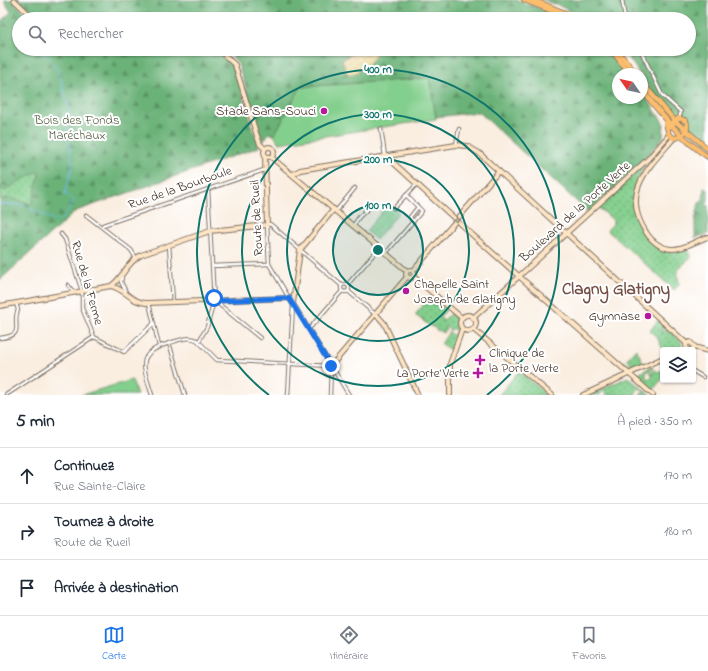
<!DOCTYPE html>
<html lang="fr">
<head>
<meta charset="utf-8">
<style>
	:root { --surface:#fff; --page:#f6f6f7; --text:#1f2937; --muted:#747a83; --line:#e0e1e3; --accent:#1a73e8 }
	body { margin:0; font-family:"Indie Flower",sans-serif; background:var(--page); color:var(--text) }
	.controls { position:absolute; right:12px; bottom:12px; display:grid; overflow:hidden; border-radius:4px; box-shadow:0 1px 3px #0004 }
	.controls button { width:36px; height:36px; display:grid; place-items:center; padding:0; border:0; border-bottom:1px solid var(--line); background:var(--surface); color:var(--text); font:20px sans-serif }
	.compass { position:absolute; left:612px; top:68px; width:36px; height:36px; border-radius:50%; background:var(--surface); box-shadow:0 1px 3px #0004; rotate:304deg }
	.stop { position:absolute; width:12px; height:12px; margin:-9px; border:3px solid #1a73e8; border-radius:50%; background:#fff }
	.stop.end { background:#1a73e8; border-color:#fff; box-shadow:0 1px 4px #0008 }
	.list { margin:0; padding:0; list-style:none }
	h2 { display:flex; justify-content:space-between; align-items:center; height:52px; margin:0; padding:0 16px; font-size:17px }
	h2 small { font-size:13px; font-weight:400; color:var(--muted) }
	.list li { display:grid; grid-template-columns:26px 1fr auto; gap:12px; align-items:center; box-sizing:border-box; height:56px; padding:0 16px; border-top:1px solid var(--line) }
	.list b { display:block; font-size:15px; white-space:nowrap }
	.list p { margin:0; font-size:13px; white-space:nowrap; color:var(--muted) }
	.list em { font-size:13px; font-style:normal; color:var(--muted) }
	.icon { flex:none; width:22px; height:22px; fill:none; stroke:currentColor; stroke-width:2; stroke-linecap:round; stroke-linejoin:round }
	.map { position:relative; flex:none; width:708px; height:395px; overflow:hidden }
	.search { position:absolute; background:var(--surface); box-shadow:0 1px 3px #0004; left:12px; right:12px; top:12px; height:44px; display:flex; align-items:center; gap:10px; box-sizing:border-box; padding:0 14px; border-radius:22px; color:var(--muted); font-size:15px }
	.sheet { height:220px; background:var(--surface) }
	nav { display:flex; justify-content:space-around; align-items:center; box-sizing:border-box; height:56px; border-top:1px solid var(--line); background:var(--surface); font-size:11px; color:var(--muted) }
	nav a { display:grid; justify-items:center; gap:2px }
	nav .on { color:var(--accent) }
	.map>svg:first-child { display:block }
</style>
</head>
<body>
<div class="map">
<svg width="708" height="395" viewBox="0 0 708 395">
	<defs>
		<pattern id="forest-firs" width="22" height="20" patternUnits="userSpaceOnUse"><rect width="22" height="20" fill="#6ab278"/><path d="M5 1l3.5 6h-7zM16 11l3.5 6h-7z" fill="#589162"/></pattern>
		<pattern id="sand-dots" width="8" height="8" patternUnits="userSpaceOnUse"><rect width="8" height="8" fill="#eeda9e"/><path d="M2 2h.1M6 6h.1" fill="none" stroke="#cdbb88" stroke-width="1.8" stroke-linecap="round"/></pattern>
		<pattern id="park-dots" width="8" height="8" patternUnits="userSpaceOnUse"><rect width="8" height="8" fill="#83cf8d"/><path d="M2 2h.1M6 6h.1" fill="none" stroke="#6ca873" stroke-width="1.8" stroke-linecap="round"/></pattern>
	</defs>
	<rect width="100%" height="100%" fill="#fff"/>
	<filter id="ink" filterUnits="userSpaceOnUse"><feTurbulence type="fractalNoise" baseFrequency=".025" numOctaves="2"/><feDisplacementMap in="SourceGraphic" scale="8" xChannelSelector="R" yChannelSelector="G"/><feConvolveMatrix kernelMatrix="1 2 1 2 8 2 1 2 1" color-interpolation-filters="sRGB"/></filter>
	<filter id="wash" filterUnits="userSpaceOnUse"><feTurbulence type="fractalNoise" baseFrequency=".012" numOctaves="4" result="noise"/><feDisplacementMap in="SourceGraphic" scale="16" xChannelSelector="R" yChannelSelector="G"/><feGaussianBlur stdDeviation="0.9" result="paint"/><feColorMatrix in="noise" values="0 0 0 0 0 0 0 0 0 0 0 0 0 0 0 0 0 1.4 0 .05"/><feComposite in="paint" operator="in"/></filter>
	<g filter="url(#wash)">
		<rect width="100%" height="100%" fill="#faeee1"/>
		<!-- grass -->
		<g fill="#83cf8d" stroke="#5f7c56">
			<path d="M430 78 436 119 279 143 274 135 301 87Z"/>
			<path d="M132 380 137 395H81Z"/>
		</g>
		<!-- forest -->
		<g fill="url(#forest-firs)" stroke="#526e4b">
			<path d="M5 0H11L32 19H19V49H80L137 53 151 49H217L220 50 234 68 259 147 76 211 0 280V22L11 12 4 1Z"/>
			<path d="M19 0H517L569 19H38Z"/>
			<path d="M542 0H708V145L690 131 657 100 642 77V74H640L622 49H689V19H586L560 6Z"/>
			<path d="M226 49H610L630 74H618V98H642V91L664 124 663 138 650 153 588 212 479 112 436 117 429 78 301 87 274 135 269 133 263 142 238 64Z"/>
			<path d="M704 188 708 190V201L706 205 708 206V234L695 238V220L699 203 703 201Z"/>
		</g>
		<!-- sand -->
		<path fill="url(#sand-dots)" stroke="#94825e" d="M361 49H370L377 53C370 64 360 73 348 75L342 60Z"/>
		<!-- park -->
		<g fill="url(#park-dots)" stroke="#5f7c56">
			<path d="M646 163C641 174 634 183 633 195 631 225 655 265 689 248L688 251 691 257 677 271 679 284 674 290 607 230 613 224V220L598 207Z"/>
			<path d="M40 171 32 204 10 198 0 199V189L5 191 21 180Z"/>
			<path d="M389 203 399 212 376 240 366 231Z"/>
			<path d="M431 296 437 301 434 305 438 302 446 310 440 317 443 321 451 313 458 319V329L450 350 441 344 449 332 454 336 456 331 452 328 450 331 445 326 444 328 446 329 443 333 438 330 437 331 435 328 432 327 433 326H430L423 321 424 318 422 320 415 315Z"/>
			<path d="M658 320 664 325 661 333 666 331V327L682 342 681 347 674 350H663L657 337 650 331Z"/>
			<path d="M636 349 644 364 628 370 622 364 624 361 631 368V363L627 359Z"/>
			<path d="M652 366 653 369 646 372V377L648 379 653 376 650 373 655 370 658 372 662 370 663 378 652 391 635 376Z"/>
			<path d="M519 371 547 395H499Z"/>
			<path d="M628 377 650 395H639L645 392 640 388 637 390 635 395H605L606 393 603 390 600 395H589Z"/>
		</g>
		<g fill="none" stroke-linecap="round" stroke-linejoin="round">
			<!-- stream -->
			<g stroke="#6ebbe8" stroke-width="1">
				<path d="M39 49 51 59"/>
				<path d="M53 63 58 70 70 113 68 126 72 168 65 194 74 200 66 213"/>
				<path d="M0 204 22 205 59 222 64 216"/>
			</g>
		</g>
	</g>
	<g filter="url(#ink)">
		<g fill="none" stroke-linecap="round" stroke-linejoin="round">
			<!-- street casing -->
			<g stroke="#7e6f62" stroke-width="4.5">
				<g id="street">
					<path d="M622 0 625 19"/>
					<path d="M640 49 662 95 681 112 679 118"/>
					<path d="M381 129 385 156"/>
					<path d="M456 145 459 129"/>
					<path d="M394 208 416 185"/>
					<path d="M336 211 355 188"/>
					<path d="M86 215 131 250 136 258"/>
					<path d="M413 222 410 217 418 207"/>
					<path d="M103 225 264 170"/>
					<path d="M354 225 359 217 373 204"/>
					<path d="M61 234 65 239 82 291V308L94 337"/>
					<path d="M169 245 173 302"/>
					<path d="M386 253 422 211 406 195"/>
					<path d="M212 266 269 264"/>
					<path d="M122 277 121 282 126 292"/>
					<circle cx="345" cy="288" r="4"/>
					<path d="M68 285 74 293"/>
					<path d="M347 285 379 248"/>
					<path d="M348 291 375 314"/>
					<path d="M289 298 269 264 267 225 270 224 277 230 341 285"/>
					<path d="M215 301 260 338"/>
					<path d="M149 303 159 346"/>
					<path d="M293 303 349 395"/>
					<path d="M309 329 342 291"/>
					<path d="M94 337 124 352 154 323"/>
					<path d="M0 338C27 335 11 325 18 310L16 303"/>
					<path d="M199 341 207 327 214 301 208 189"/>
					<path d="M169 343 185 395"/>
					<path d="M693 371 703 377"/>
					<path d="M6 395 94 337"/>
					<path d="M152 395C143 366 135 353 170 343 179 340 188 336 197 340L217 360 331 366"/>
					<path d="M288 395 293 305"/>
					<path d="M330 395 331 366"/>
				</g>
			</g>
			<!-- secondary casing -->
			<g stroke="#7e6f62" stroke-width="6">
				<g id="secondary">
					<path d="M14 0 34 19"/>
					<path d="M86 49 138 51 146 49"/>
					<path d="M218 49 235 65 257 136 260 144 265 149"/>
					<path d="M674 138C649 167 620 192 646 232 652 242 662 249 673 249 686 249 696 240 708 237"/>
					<circle cx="269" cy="152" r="5"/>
					<path d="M386 156 454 218"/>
					<path d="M271 157 407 271"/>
					<path d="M293 174 300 170 456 145 467 146 479 153 686 343"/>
					<path d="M459 217 499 171"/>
					<path d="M459 223 653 395"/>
					<circle cx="410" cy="274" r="4"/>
					<path d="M413 271 454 223"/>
					<path d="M414 277 462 318"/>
					<path d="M111 286C124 277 126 263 141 255L210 231 267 225 265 155"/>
					<path d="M293 303 300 250 334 209"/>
					<path d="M0 306 111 286C125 289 131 302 146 303L289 298 293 303"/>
					<path d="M376 314 384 323 418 395"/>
					<circle cx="468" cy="323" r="8"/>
					<path d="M473 318 648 159 669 135"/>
					<path d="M473 329 552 395"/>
					<path d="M694 347 708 351"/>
					<path d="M687 350 686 344 690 342 694 346 692 350"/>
					<path d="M331 366 407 277"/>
					<path d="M450 395V364L462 329"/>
					<path d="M583 395 663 358"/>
				</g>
			</g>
			<!-- primary casing -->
			<g stroke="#7e6f62" stroke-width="6">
				<g id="primary">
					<path d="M524 0 573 19"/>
					<path d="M533 0 580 19"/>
					<path d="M611 49 630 74"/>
					<path d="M616 49 636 74"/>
					<path d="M642 83 675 121 708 149"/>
					<path d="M642 90C662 115 681 139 708 157"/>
					<path d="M666 123 669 135 674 138C682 138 690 129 686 121L679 118 668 128"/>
				</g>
			</g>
			<!-- street -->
			<use href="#street" stroke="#fff" stroke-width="2.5"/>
			<!-- secondary -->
			<use href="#secondary" stroke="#fde5c5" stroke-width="4"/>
			<!-- primary -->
			<use href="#primary" stroke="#fbbd6e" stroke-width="4.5"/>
		</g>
	</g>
	<g fill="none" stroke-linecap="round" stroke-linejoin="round" filter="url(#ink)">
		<!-- route -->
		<path stroke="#1a73e8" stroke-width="5" d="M214 298V301L289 298 331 366"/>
	</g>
	<!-- distance rings -->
	<circle cx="378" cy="250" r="45" fill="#0f766e" fill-opacity=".12"/>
	<g fill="none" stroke="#0f766e" stroke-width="2">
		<circle cx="378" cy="250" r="45"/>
		<circle cx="378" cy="250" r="91"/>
		<circle cx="378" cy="250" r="136"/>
		<path d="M269 395A181 181 0 1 1 487 395"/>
	</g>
	<!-- markers -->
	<g fill="#b5179e" stroke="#fff" stroke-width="1.5">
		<circle cx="324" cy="111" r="4"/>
		<circle cx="406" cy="291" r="4"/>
		<circle cx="648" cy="316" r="4"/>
		<path d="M478 354h4v4h4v4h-4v4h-4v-4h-4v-4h4z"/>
		<path d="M476 367h4v4h4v4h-4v4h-4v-4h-4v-4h4z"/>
	</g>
	<g text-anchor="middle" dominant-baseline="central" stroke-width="4" stroke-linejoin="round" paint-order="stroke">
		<!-- poi labels -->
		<g font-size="13" fill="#3b2a1e" stroke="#fff" text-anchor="end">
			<text x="316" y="111">Stade Sans-Souci</text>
			<text x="414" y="284" text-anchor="start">Chapelle Saint<tspan x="414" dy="15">Joseph de Glatigny</tspan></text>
			<text x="640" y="316">Gymnase</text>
			<text x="489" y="353" text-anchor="start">Clinique de<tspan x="489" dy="15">la Porte Verte</tspan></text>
			<text x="469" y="373">La Porte Verte</text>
		</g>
		<!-- park labels -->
		<g font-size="13" fill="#515c3f" stroke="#fff">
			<text x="77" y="120">Bois des Fonds<tspan x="77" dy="15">Maréchaux</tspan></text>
		</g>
		<!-- street labels -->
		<g font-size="13" fill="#3b2a1e" stroke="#fff">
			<text transform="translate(180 188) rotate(-19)">Rue de la Bourboule</text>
			<text transform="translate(575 212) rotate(-42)">Boulevard de la Porte Verte</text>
			<text transform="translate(257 218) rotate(-93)">Route de Rueil</text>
			<text transform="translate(87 283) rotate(74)">Rue de la Ferme</text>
		</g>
		<!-- district labels -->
		<g font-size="17" font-weight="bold" fill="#765148" stroke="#fff">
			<text x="616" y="289">Clagny Glatigny</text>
		</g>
	</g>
	<circle cx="378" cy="250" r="6" fill="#0f766e" stroke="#fff" stroke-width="2"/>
	<g font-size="12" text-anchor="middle" font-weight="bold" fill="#0f766e" stroke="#fff" stroke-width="4" stroke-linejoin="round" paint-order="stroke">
		<text x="378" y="73">400 m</text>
		<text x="378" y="118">300 m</text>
		<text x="378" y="163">200 m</text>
		<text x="378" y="209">100 m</text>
	</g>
</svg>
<div class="controls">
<button><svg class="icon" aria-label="layers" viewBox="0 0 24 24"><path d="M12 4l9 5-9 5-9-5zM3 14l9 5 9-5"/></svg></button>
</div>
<svg class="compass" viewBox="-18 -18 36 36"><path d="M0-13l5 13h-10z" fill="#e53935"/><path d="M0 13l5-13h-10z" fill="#747a83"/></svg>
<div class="stop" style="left:214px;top:298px"></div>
<div class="stop end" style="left:331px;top:366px"></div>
<div class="search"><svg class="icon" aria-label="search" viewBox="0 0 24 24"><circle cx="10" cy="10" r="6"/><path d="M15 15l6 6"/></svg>Rechercher</div>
</div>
<section class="sheet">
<h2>5 min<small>À pied · 350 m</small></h2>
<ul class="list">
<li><svg class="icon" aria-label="ahead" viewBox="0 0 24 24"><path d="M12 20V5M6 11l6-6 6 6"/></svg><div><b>Continuez</b><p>Rue Sainte-Claire</p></div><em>170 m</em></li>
<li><svg class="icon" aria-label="right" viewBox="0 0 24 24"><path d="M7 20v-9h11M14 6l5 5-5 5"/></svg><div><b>Tournez à droite</b><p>Route de Rueil</p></div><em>180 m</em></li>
<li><svg class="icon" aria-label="arrive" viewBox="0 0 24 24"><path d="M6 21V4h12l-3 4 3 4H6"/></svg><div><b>Arrivée à destination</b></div></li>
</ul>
</section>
<nav>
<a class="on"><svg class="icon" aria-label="map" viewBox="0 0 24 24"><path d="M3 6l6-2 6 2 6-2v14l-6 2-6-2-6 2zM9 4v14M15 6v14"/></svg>Carte</a>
<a><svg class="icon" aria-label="directions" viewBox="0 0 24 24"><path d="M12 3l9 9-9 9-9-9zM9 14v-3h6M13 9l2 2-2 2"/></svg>Itinéraire</a>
<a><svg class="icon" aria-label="saved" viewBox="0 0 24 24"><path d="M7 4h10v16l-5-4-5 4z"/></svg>Favoris</a>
</nav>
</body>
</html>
